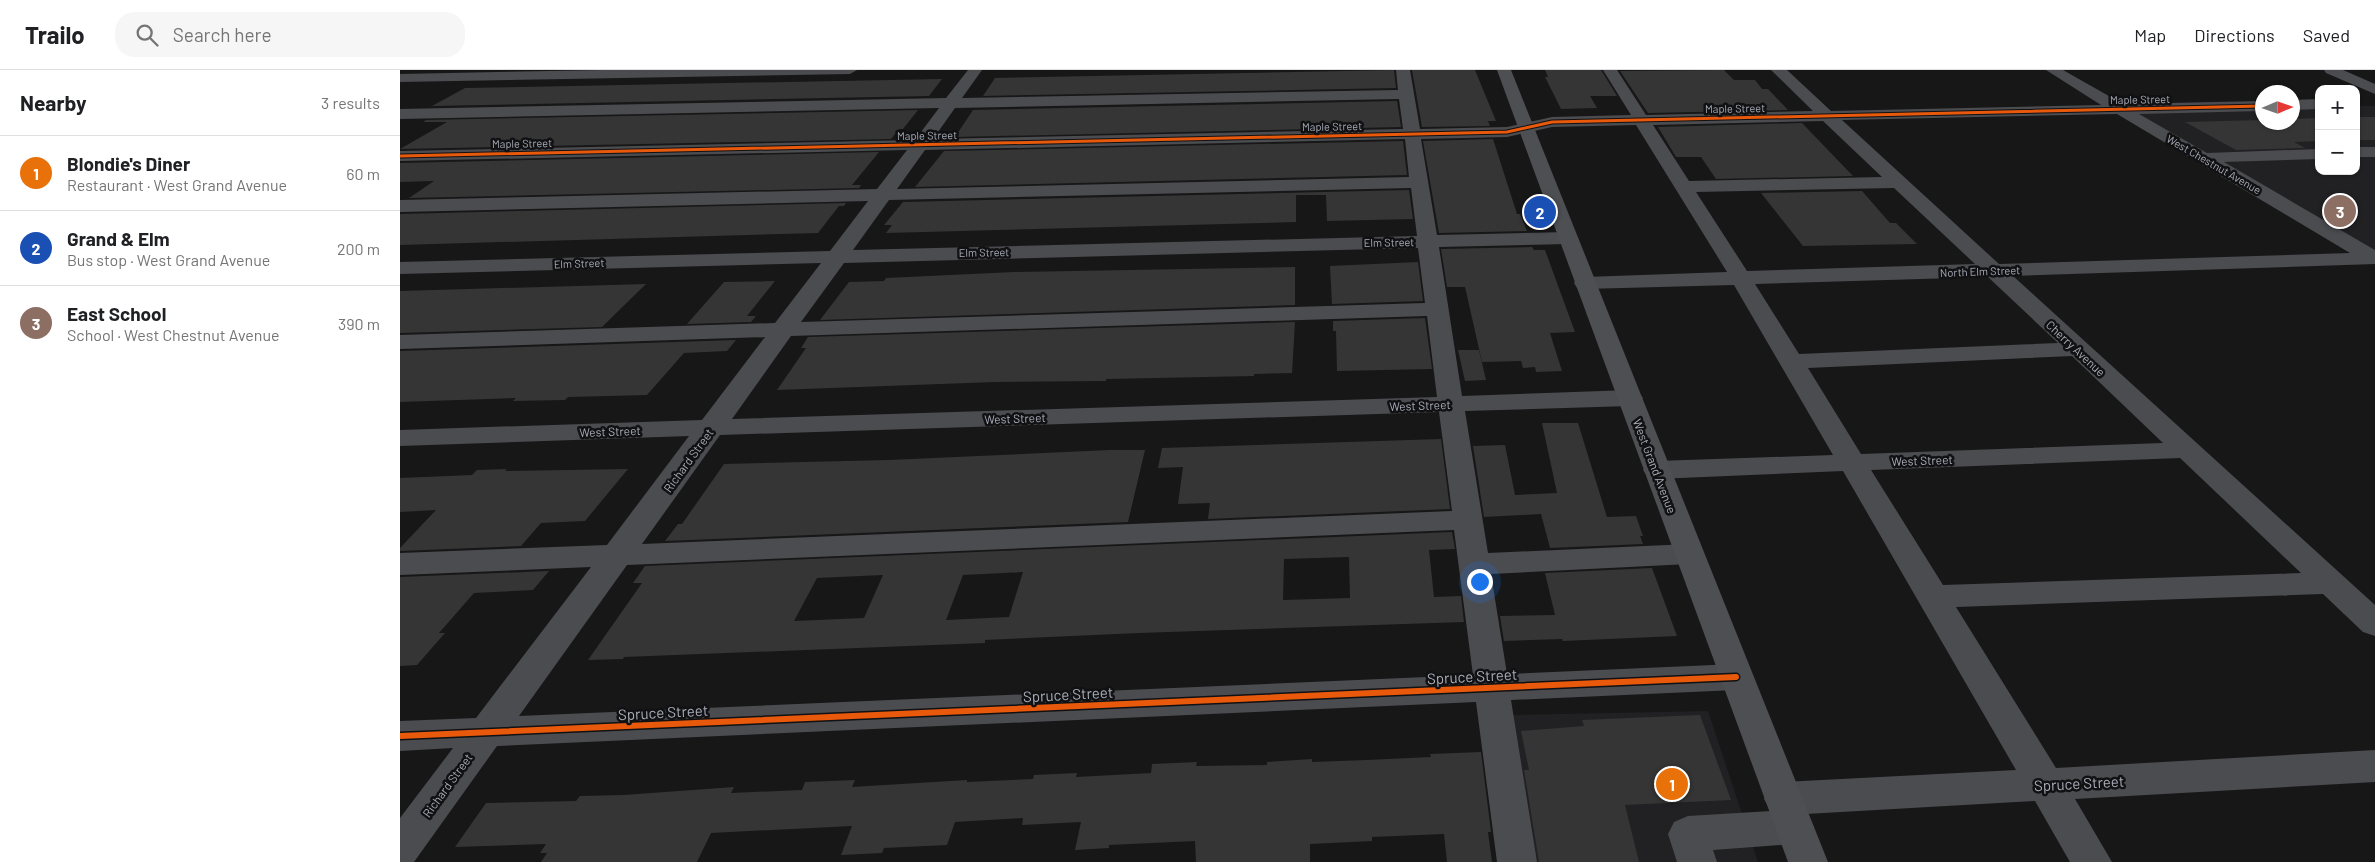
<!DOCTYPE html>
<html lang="en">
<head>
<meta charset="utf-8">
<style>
	:root { --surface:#fff; --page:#f6f6f6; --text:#202124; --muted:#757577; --line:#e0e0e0; --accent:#757880 }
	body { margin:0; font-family:Barlow,sans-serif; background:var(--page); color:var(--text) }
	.controls { position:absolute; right:15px; top:15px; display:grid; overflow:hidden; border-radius:10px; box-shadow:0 1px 4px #0004 }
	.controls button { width:45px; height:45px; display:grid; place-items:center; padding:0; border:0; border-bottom:1px solid var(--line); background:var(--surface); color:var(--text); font:25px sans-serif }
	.compass { position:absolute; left:1855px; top:15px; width:45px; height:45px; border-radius:50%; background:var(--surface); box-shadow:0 1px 4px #0004; rotate:88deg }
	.you { position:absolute; left:1079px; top:511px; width:18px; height:18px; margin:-12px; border:4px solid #fff; border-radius:50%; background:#1a73e8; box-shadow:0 0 0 8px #1a73e833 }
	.badge { display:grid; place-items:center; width:32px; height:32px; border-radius:50%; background:var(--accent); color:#fff; font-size:16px; font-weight:700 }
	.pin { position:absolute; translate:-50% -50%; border:2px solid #fff; box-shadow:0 1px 5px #0006 }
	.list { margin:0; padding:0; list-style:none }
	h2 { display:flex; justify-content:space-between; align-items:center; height:65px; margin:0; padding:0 20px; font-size:21px }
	h2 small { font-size:16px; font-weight:400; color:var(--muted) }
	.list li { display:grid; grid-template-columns:32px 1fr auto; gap:15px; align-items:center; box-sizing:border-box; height:75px; padding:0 20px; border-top:1px solid var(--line) }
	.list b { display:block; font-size:19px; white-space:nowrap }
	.list p { margin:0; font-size:16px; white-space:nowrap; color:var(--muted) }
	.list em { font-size:16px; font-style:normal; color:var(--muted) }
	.icon { flex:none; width:28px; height:28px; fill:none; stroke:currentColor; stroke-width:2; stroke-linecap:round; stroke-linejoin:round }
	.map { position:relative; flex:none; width:1975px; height:792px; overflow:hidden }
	header { display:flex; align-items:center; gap:30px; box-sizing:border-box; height:70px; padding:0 25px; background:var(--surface); border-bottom:1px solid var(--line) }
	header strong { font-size:24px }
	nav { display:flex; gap:28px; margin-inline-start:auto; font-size:18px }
	.search { width:350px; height:45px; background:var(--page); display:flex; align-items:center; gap:12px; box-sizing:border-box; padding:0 18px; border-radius:20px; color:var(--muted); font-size:19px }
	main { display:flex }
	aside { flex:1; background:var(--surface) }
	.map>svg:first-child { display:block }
</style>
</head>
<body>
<header>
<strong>Trailo</strong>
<div class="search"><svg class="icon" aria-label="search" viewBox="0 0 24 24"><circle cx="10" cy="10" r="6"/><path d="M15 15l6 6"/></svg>Search here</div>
<nav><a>Map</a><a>Directions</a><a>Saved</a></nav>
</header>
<main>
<aside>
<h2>Nearby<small>3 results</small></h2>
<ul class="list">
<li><span class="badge" style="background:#e8710a">1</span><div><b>Blondie's Diner</b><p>Restaurant · West Grand Avenue</p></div><em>60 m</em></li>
<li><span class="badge" style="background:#1a4fb4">2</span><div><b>Grand &amp; Elm</b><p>Bus stop · West Grand Avenue</p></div><em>200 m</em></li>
<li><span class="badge" style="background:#8d6e63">3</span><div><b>East School</b><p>School · West Chestnut Avenue</p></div><em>390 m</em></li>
</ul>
</aside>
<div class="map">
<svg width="1975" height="792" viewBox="0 0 1975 792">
	<rect width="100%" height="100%" fill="#171717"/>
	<!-- built -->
	<g fill="#212123">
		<path d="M1956 36H1975V180L1735 42 1862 39V52H1892L1893 38 1919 37V101H1956Z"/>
		<path d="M1308 641 1358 792H1134L1110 645Z"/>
	</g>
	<!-- building -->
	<g fill="#353536" fill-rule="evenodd">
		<path d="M994 0 996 18 583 26 595 8Z"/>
		<path d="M1012 0H1075L1096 51H1088L1090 56 1022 57Z"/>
		<path d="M1145 0H1201L1217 26H1190L1197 38 1161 39 1145 7H1148Z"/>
		<path d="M1324 0 1334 10H1355L1362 19H1368L1388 40 1248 43 1220 1Z"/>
		<path d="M542 9 529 26 32 36 65 18Z"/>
		<path d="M997 31 1001 57 555 67 573 40Z"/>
		<path d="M518 40 503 59H499L491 69 0 79 47 52H23L26 50Z"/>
		<rect x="1956" y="47" width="19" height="23"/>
		<path d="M1919 48V71L1894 72 1905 78 1836 80 1785 52 1862 50V52H1892V49Z"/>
		<path d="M1402 53 1453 106 1316 109 1301 87H1276L1258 57Z"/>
		<path d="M1093 69 1117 144H1120L1127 161 1039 163 1023 71Z"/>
		<path d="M1003 71 1007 105 515 117 544 81Z"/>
		<path d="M479 82 452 115H461L459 118 9 128 34 111 0 112V93Z"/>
		<path d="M1009 120 1013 149 927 151 926 125H896V152L486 163 492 155H484L503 132Z"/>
		<path d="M1462 121 1490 153H1496L1517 174 1403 176 1361 123Z"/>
		<path d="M446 133 444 136H439L418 163 0 175V144Z"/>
		<path d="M1132 177 1134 180H1145L1175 262 1150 263 1162 301 1136 302 1135 297 1123 298 1121 291 1082 292 1065 217H1047L1041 179Z"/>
		<path d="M1018 192 1023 231 932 234 930 196Z"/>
		<path d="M895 197V235L420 250 449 212 484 211 486 208 614 202Z"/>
		<path d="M375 211 347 246H356L351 252 287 254 324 212Z"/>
		<path d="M246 214 202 257 0 263V221Z"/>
		<path d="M1025 248 1032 299 937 301 936 261H933V251Z"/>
		<path d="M895 252 892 303 854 304V306L706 309V311L595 312 377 320 406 278H401L408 267Z"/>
		<path d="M336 270 327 281 284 283 247 325 168 327 165 330 113 331 116 328 0 332V281Z"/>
		<path d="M1058 280H1079L1086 310 1065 311Z"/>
		<path d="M1142 353H1178L1207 447 1236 446 1243 466H1240L1243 474 1150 478 1141 444 1084 447 1073 376 1105 375 1115 425 1157 423Z"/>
		<path d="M1041 369 1050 439 808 449 810 433 778 434 783 397 758 398 762 378Z"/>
		<path d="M709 380H745L728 452 265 471 278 454H282L324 394 489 390Z"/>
		<path d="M107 399 105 401 228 399 185 451 141 453 121 476 0 481V478L36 440 0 442V408L72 405 77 400Z"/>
		<path d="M1052 462 1055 479 1029 480 1034 527 1061 526 1064 552 739 563 585 570V573L224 587 223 589 188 590 242 513H233L245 496ZM949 487 950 528 883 530 884 489ZM623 502 609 547 546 550 563 505ZM483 505 464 548 394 551 417 508Z"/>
		<path d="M1252 498 1277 566 1163 571 1162 569 1104 571 1100 546 1155 545 1145 503Z"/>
		<path d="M149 501 133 520 74 523 39 563H45L17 595 0 596V507Z"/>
		<path d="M1300 645 1331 730 1225 735 1239 792H1139L1124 700H1129L1121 661 1184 656 1182 650Z"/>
		<path d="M1081 682 1091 762H1088L1092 792H1047L1044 764 972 767V771L910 774V792H796L795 771 709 775V778L675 780 681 752 622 755 623 748 555 752 547 775 484 778 482 783 441 785 452 756 311 763 297 792H141L147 783H140L146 774 55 777 86 733 176 731 180 726 224 725 334 717 331 723 402 720 405 712 455 710 452 717 567 710V712L633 709 634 705 677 703 676 707 751 703 752 694 797 692 796 696 867 695V692L912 689V692L967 690 1031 687 1030 684Z"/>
	</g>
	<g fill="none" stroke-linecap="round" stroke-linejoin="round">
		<!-- minor -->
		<g fill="#4b4c50" fill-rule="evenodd">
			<path d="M203 0H457L450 4 0 12V4Z"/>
			<path d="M568 0H582L562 28 998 20 996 0H1010L1020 59 1107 57 1152 47 1231 45 1203 0H1217L1246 45 1413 41 1371 0H1387L1431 41 1701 35 1646 0H1663L1723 34 1862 31V41L1739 44 1807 83 1919 79V89L1824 92 1975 180V194L1613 206 1975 535V566L1963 562 1923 524 1556 537 1656 698 1975 680V712L1675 729 1712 792H1670L1635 731 1406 744 1414 757 1408 769 1394 774 1313 780 1317 792H1277L1268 764 1274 752 1288 746 1371 741 1364 729 1369 717 1383 712 1616 700 1443 401 1257 409 1247 406 1243 400 1247 394 1257 391 1433 385 1334 215 1185 219 1177 218 1174 213 1177 208 1185 207 1327 202 1236 55 1152 57 1107 67 1021 69 1037 165 1168 162 1175 164 1178 168 1175 172 1168 174 1039 177 1062 326 1230 320 1239 323 1243 328 1239 333 1230 336 1065 341 1088 483 1289 474 1300 477 1304 484 1300 491 1289 494 1091 504 1107 604 1336 594 1348 598 1353 607 1348 616 1336 620 1111 630 1137 792H1097L1076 632 97 676 14 792H0V748L53 678 0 681V651L76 648 191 497 0 505V483L207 475 289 366 0 376V360L302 350 365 267 0 279V265L375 253 421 193 0 204V192L430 181 468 131 0 142V130L477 119 507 80 0 91V81L515 70 539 38 0 49V39L546 28ZM999 29 1003 59 533 69 555 38ZM1717 44 1950 183 1599 194 1442 50ZM1423 51 1482 107 1289 111 1253 55ZM1005 69 1009 107 497 119 525 80ZM1011 118 1017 166 453 180 489 130ZM1494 118 1575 194 1347 201 1296 122ZM1018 178 1025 233 401 252 444 193ZM1588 207 1658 273 1399 284 1355 214ZM1027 246 1037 327 332 349 391 266ZM1672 286 1763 373 1461 384 1408 298ZM1039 342 1052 441 242 474 320 365ZM1780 388 1901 503 1543 515 1471 400ZM1054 460 1073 605 119 646 227 495Z"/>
			<path d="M1924 0H1943L1975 14V24L1926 3Z"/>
			<path d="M1919 29V39L1892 40V30Z"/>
			<rect x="1956" y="77" width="19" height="10"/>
		</g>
		<!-- major -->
		<path fill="#4d4f52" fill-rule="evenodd" d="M1097 0H1111L1428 792H1388Z"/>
		<!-- cycleway-far1 casing -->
		<g stroke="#111113" stroke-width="5">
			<path id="cycleway-far1" d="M0 86 1107 62 1152 52 1862 36"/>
		</g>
		<!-- cycleway casing -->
		<g stroke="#111113" stroke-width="9">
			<path id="cycleway" d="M0 666 1336 607"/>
		</g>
		<!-- cycleway-far1 -->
		<use href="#cycleway-far1" stroke="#e8590c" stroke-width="3"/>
		<!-- cycleway -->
		<use href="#cycleway" stroke="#e8590c" stroke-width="6"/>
	</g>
	<g text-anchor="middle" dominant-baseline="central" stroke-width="5" stroke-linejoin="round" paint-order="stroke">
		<!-- far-street labels -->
		<g font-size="11" fill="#a8adb8" stroke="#111113">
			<text transform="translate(1740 29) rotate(-1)">Maple Street</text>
			<text transform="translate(1335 38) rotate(-1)">Maple Street</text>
			<text transform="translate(932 56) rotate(-1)">Maple Street</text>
			<text transform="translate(527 65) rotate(-1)">Maple Street</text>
			<text transform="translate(122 73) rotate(-1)">Maple Street</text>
			<text transform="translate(1814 94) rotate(30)">West Chestnut Avenue</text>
			<text transform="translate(989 172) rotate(-1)">Elm Street</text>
			<text transform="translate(584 182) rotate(-1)">Elm Street</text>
			<text transform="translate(179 193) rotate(-2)">Elm Street</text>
			<text transform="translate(1580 201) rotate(-2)">North Elm Street</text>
		</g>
		<!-- street labels -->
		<g font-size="12" fill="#a8adb8" stroke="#111113">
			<text transform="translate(1676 278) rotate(43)">Cherry Avenue</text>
			<text transform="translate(1020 335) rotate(-2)">West Street</text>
			<text transform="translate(615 348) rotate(-2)">West Street</text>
			<text transform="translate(210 361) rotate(-2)">West Street</text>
			<text transform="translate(288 390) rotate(-54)">Richard Street</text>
			<text transform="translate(1522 390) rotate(-2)">West Street</text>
			<text transform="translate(1255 396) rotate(69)">West Grand Avenue</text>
			<text transform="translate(47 715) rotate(-54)">Richard Street</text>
		</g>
		<!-- near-street labels -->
		<g font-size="15" fill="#a8adb8" stroke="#111113">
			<text transform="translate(1072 606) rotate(-3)">Spruce Street</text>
			<text transform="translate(668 624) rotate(-3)">Spruce Street</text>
			<text transform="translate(263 642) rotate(-3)">Spruce Street</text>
			<text transform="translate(1679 713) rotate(-3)">Spruce Street</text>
		</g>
	</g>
</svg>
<div class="controls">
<button>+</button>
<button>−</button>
</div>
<svg class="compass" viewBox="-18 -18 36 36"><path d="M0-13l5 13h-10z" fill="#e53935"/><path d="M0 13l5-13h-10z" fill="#757577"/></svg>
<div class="you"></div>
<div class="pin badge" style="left:1272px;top:714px;background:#e8710a">1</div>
<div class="pin badge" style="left:1140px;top:142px;background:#1a4fb4">2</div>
<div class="pin badge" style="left:1940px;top:141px;background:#8d6e63">3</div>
</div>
</main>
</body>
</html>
